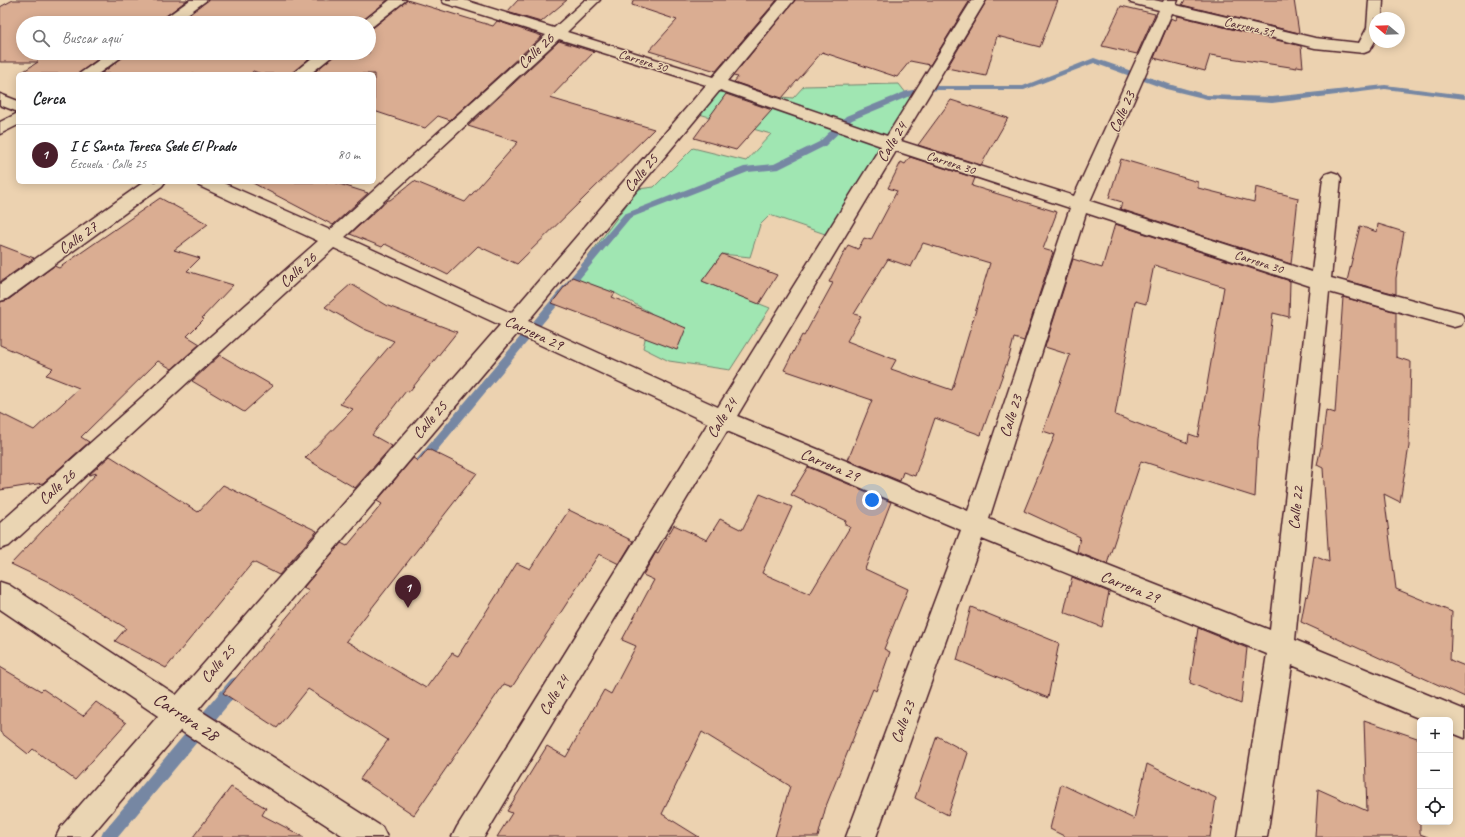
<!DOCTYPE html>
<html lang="es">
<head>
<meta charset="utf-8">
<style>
	:root { --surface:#fff; --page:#f2f2f2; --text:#202124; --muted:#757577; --line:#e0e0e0; --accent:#4a1f2b }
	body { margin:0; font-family:Caveat,sans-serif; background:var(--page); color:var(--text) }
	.controls { position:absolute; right:12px; bottom:12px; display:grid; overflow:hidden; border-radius:6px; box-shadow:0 2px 10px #0003 }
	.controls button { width:36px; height:36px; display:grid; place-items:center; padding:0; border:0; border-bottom:1px solid var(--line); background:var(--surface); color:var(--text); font:20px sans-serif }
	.compass { position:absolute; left:1369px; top:12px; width:36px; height:36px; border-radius:50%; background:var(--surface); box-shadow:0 2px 10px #0003; rotate:289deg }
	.you { position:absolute; left:872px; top:500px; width:14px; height:14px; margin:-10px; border:3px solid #fff; border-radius:50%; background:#1a73e8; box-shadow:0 0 0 6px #1a73e833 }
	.badge { display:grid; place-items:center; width:26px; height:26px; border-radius:50%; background:var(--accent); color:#fff; font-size:13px; font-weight:700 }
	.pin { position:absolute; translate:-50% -33px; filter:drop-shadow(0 1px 2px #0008) }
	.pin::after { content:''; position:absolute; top:21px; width:14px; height:12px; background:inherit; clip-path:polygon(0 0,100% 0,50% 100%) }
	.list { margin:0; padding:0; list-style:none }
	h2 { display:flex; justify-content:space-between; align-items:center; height:52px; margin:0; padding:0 16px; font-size:17px }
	h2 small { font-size:13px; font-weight:400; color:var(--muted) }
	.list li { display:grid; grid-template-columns:26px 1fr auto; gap:12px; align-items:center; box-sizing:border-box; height:60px; padding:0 16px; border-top:1px solid var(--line) }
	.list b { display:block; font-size:15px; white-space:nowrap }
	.list p { margin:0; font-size:13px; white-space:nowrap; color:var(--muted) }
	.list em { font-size:13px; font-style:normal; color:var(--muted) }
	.icon { flex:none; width:22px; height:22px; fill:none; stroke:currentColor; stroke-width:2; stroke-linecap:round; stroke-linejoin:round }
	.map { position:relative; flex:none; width:1465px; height:837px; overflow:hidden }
	.search { position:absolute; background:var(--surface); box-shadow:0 2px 10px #0003; left:16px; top:16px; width:360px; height:44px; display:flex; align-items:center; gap:10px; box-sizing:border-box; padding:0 14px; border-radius:22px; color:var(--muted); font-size:15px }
	.panel { position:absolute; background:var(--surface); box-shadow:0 2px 10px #0003; left:16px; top:72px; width:360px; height:112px; border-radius:6px }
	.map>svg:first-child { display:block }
</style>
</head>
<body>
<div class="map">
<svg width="1465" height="837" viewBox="0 0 1465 837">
	<rect width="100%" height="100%" fill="#ecd2b0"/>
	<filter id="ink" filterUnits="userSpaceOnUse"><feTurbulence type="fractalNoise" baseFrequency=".025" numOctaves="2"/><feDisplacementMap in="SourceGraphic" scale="8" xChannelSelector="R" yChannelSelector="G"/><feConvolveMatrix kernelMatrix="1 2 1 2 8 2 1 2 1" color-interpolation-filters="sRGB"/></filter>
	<g filter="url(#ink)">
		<!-- green -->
		<path fill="#a0e6b2" stroke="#75826e" d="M899 84 910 98 828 235 770 215 760 225 750 257 722 254 702 281 770 308 730 370 669 361 643 348 651 313 615 293 572 279 638 189 654 187 693 148 746 161 771 134 699 114 717 92 793 98 804 86Z"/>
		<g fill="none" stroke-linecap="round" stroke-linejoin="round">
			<!-- stream -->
			<g fill="#7687a3" fill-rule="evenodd">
				<path d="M1094 58 1172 85 1207 95 1272 97 1385 85 1465 95V99L1385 89 1272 103 1207 99 1166 89 1094 63 1024 90H937L912 95 852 120 825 146 779 169 748 172 630 218 425 465 421 467 417 465 415 462 417 459 624 214 744 167 774 164 819 142 846 116 907 91 937 86H1023Z"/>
				<path d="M236 677 241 679 243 684 241 689 118 837H101L103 832 231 679Z"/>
			</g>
		</g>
		<!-- building -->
		<g fill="#daad92" stroke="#4a1f2b" fill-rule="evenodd">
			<path d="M13 0H187L157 23H23V53H106L78 74H19L38 62H0V7Z"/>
			<path d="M208 0H388L360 23H178Z"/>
			<path d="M407 0 493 26 497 21 542 36 450 120 438 116 425 128 374 111V74H312L337 53H369V28L374 27Z"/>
			<path d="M518 0H567L541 22 507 12Z"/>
			<path d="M633 0H777L716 71 649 51 677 20 632 5Z"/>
			<path d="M795 0H970L930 65 910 61 897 77 822 52 782 98 734 82 738 77 733 76Z"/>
			<path d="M987 0H1058L1040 47 997 36 986 76 947 68Z"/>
			<path d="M1185 0H1294L1299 33 1182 5Z"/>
			<path d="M1121 6 1155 14 1137 54 1102 46Z"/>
			<path d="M1178 16 1301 46 1303 67 1297 66V68L1210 55 1205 71 1154 58 1171 18 1176 20Z"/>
			<path d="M559 41 594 52 550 98 654 129 517 264 478 246 448 275 385 244 382 247 350 234 388 200H390L414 181 465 202 518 142 468 126Z"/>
			<path d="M128 53H316L291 74H262L253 71 251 74H101Z"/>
			<path d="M726 94 772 110 736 150 694 138Z"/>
			<path d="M951 100 1008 118 981 165 918 145Z"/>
			<path d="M910 157 975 178 972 186 1057 212 1043 249 1053 252 1024 341 1014 338 1009 357 981 435 935 418 915 476 903 472 900 481 848 460 872 400 784 370 802 335 804 336 833 283 829 282 848 245 858 249 864 238 871 240 897 191 888 188 901 162 905 164ZM923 243 990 263 952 390 891 369 896 360 847 341 861 316 854 314 888 259 911 267Z"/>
			<path d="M1121 159 1198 182V188L1254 202 1256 187 1298 198 1291 264 1120 209 1122 202 1109 198Z"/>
			<path d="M251 182H333L368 193 333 225Z"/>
			<path d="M160 198 208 224 174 250 200 258 187 271 233 285 202 318 204 319 187 336 200 344 172 369 158 361 81 437 89 442 43 483 0 490V413L34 430 79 388 46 375 53 368 0 345V302L8 300 54 266 59 268Z"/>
			<path d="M1115 224 1290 281 1289 317 1273 313 1258 439 1255 497 1141 461 1107 564 1077 552 1080 537 1024 511 1055 435 1043 431 1070 355 1045 347 1073 259 1102 268ZM1154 265 1224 287 1198 437 1189 434 1188 443 1115 415 1135 301 1146 304Z"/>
			<path d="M1378 224 1404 232 1396 278V294L1347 281 1360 226 1377 232Z"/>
			<path d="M0 245 34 258 0 282Z"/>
			<path d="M722 254 777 275 759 304 702 281Z"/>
			<path d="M572 277 615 293 612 297 686 328 677 350 552 303Z"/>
			<path d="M351 284 388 306 457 332 409 392 406 391 372 435 392 446 355 488 305 458 353 409 340 404 394 341 364 329 325 307Z"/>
			<path d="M1343 297 1396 312V357L1411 362 1409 446 1400 502 1384 494 1396 589 1452 612 1450 660 1465 666V697L1301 622 1306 595 1308 597 1314 556 1329 562 1323 468 1317 465 1322 443 1326 410 1335 413Z"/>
			<path d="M220 355 273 386 244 412 192 381Z"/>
			<path d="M428 449 477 473 346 641 426 688 452 653 458 656 517 563 530 569 569 510 633 541 619 564 599 554 512 687 504 684 414 815 360 779 388 740 308 689 277 728 223 693 309 591 303 588 341 543 347 546 382 504 377 501 413 458 418 461Z"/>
			<path d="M110 456 198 512 223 485 317 531 279 575 253 562 166 668 115 641 126 628 49 582 11 564 97 473 89 475Z"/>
			<path d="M808 467 891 502 865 569 908 589 884 649 890 652 876 691 873 689 826 806 818 837H775L790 786 702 732 662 814 699 837H497L512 813 507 811 547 746 566 757 604 690 611 694 636 646 622 640 654 580 643 575 656 552 658 553 674 525 707 540 720 519 742 530 760 494 792 507 762 573 810 594 850 527 845 525 846 521 791 495Z"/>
			<path d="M1072 577 1109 592 1102 627 1064 612Z"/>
			<path d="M971 607 1059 643 1048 698 957 660Z"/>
			<path d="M1198 628 1247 648 1241 704 1190 683Z"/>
			<path d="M0 667 41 691 43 689 83 716 96 702 126 723 75 780 33 749 28 754 0 732Z"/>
			<path d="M1364 720 1420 739V834L1428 837H1315L1318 789 1367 811Z"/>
			<path d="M937 736 968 753 948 815 915 798Z"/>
			<path d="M1147 764 1216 798 1210 837H1066L1050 829 1061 784 1134 819Z"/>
			<path d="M231 787 266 808 262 815 304 837H193Z"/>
		</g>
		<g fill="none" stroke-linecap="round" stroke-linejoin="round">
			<!-- street casing -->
			<g stroke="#4a1f2b" stroke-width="3">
				<g id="street">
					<path d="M190 0H207L175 23H158Z"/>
					<path d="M390 0H406L373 26 369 27V23H361Z"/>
					<path d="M442 0H464L554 28 585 0H600L567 32 713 77 779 0H794L727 81 887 136 972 0H986L901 141 1074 196 1159 10 1131 3 1129 0H1154L1163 2 1164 0H1178L1176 5 1315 38 1359 43 1367 28 1369 0H1383L1382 18H1375V41L1369 51 1364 53 1315 48 1172 13 1090 201 1312 272 1323 178 1326 174 1332 172 1338 174 1341 178 1331 278 1461 313 1464 319 1461 325 1454 327 1329 292 1295 640 1465 710V738L1450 732V720H1423L1292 665 1267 837H1237L1267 654 982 539 876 837H846L961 530 727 431 484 837H452L457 827 708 423 517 334 90 837H56L61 827 500 325 334 248 9 546 0 549V523L318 241 199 186 196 182H221L330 230 546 35 444 3ZM559 39 706 85 511 313 345 237ZM720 90 881 146 718 407 528 321ZM896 151 1070 208 968 511 737 416ZM1086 213 1310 286 1270 630 989 519Z"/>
					<path d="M109 53H127L98 74H79Z"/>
					<path d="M318 53H336L310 74H292Z"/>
					<path d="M0 94 18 101V112L0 105Z"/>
					<path d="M18 113V125L0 134V122Z"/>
					<path d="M144 182H165L162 186 7 299 0 301V284Z"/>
				</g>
			</g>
			<!-- secondary casing -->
			<g stroke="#4a1f2b" stroke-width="3">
				<path id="secondary" d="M0 582 9 585 187 702 382 827 387 837H345L167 722 0 609Z"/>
			</g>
			<!-- street -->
			<use href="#street" fill="#ead5b3" fill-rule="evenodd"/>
			<!-- secondary -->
			<use href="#secondary" fill="#ead5b3" fill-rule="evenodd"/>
		</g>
	</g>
	<g text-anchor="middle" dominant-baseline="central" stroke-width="3" stroke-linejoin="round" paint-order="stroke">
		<!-- far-street labels -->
		<g font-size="13" fill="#4a1f2b" stroke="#ead5b3">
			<text transform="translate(1249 27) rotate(13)">Carrera 31</text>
			<text transform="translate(643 61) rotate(17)">Carrera 30</text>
			<text transform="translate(951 163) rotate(18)">Carrera 30</text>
			<text transform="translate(1259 262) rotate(18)">Carrera 30</text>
		</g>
		<!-- street labels -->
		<g font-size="16" fill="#4a1f2b" stroke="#ead5b3">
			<text transform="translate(536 51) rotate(-43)">Calle 26</text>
			<text transform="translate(1122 112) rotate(-66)">Calle 23</text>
			<text transform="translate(892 142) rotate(-59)">Calle 24</text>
			<text transform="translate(641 173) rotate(-50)">Calle 25</text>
			<text transform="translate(78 238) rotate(-36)">Calle 27</text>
			<text transform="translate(298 270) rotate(-42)">Calle 26</text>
			<text transform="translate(534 333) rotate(25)">Carrera 29</text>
			<text transform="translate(1011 416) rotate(-72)">Calle 23</text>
			<text transform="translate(722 418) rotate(-58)">Calle 24</text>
			<text transform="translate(430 420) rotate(-49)">Calle 25</text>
			<text transform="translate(830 465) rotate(23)">Carrera 29</text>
			<text transform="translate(57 487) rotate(-42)">Calle 26</text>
			<text transform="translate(1296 508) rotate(-84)">Calle 22</text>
			<text transform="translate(1130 587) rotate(22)">Carrera 29</text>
			<text transform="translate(218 664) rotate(-49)">Calle 25</text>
			<text transform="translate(554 695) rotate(-59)">Calle 24</text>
			<text transform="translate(903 722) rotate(-70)">Calle 23</text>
		</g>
		<!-- near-street labels -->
		<g font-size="19" fill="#4a1f2b" stroke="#ead5b3">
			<text transform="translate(186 717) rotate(33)">Carrera 28</text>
		</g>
	</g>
</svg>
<div class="controls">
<button>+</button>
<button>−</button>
<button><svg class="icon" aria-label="locate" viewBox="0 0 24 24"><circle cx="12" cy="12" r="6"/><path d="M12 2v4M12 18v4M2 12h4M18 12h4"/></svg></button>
</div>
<svg class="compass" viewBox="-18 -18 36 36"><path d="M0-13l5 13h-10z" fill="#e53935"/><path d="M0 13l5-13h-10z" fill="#757577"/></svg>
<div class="you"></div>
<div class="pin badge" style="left:408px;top:608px">1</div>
<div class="search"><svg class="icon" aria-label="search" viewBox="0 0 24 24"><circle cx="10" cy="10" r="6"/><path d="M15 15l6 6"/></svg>Buscar aquí</div>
<section class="panel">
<h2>Cerca<small></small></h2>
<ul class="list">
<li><span class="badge">1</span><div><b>I E Santa Teresa Sede El Prado</b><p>Escuela · Calle 25</p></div><em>80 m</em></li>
</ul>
</section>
</div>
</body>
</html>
